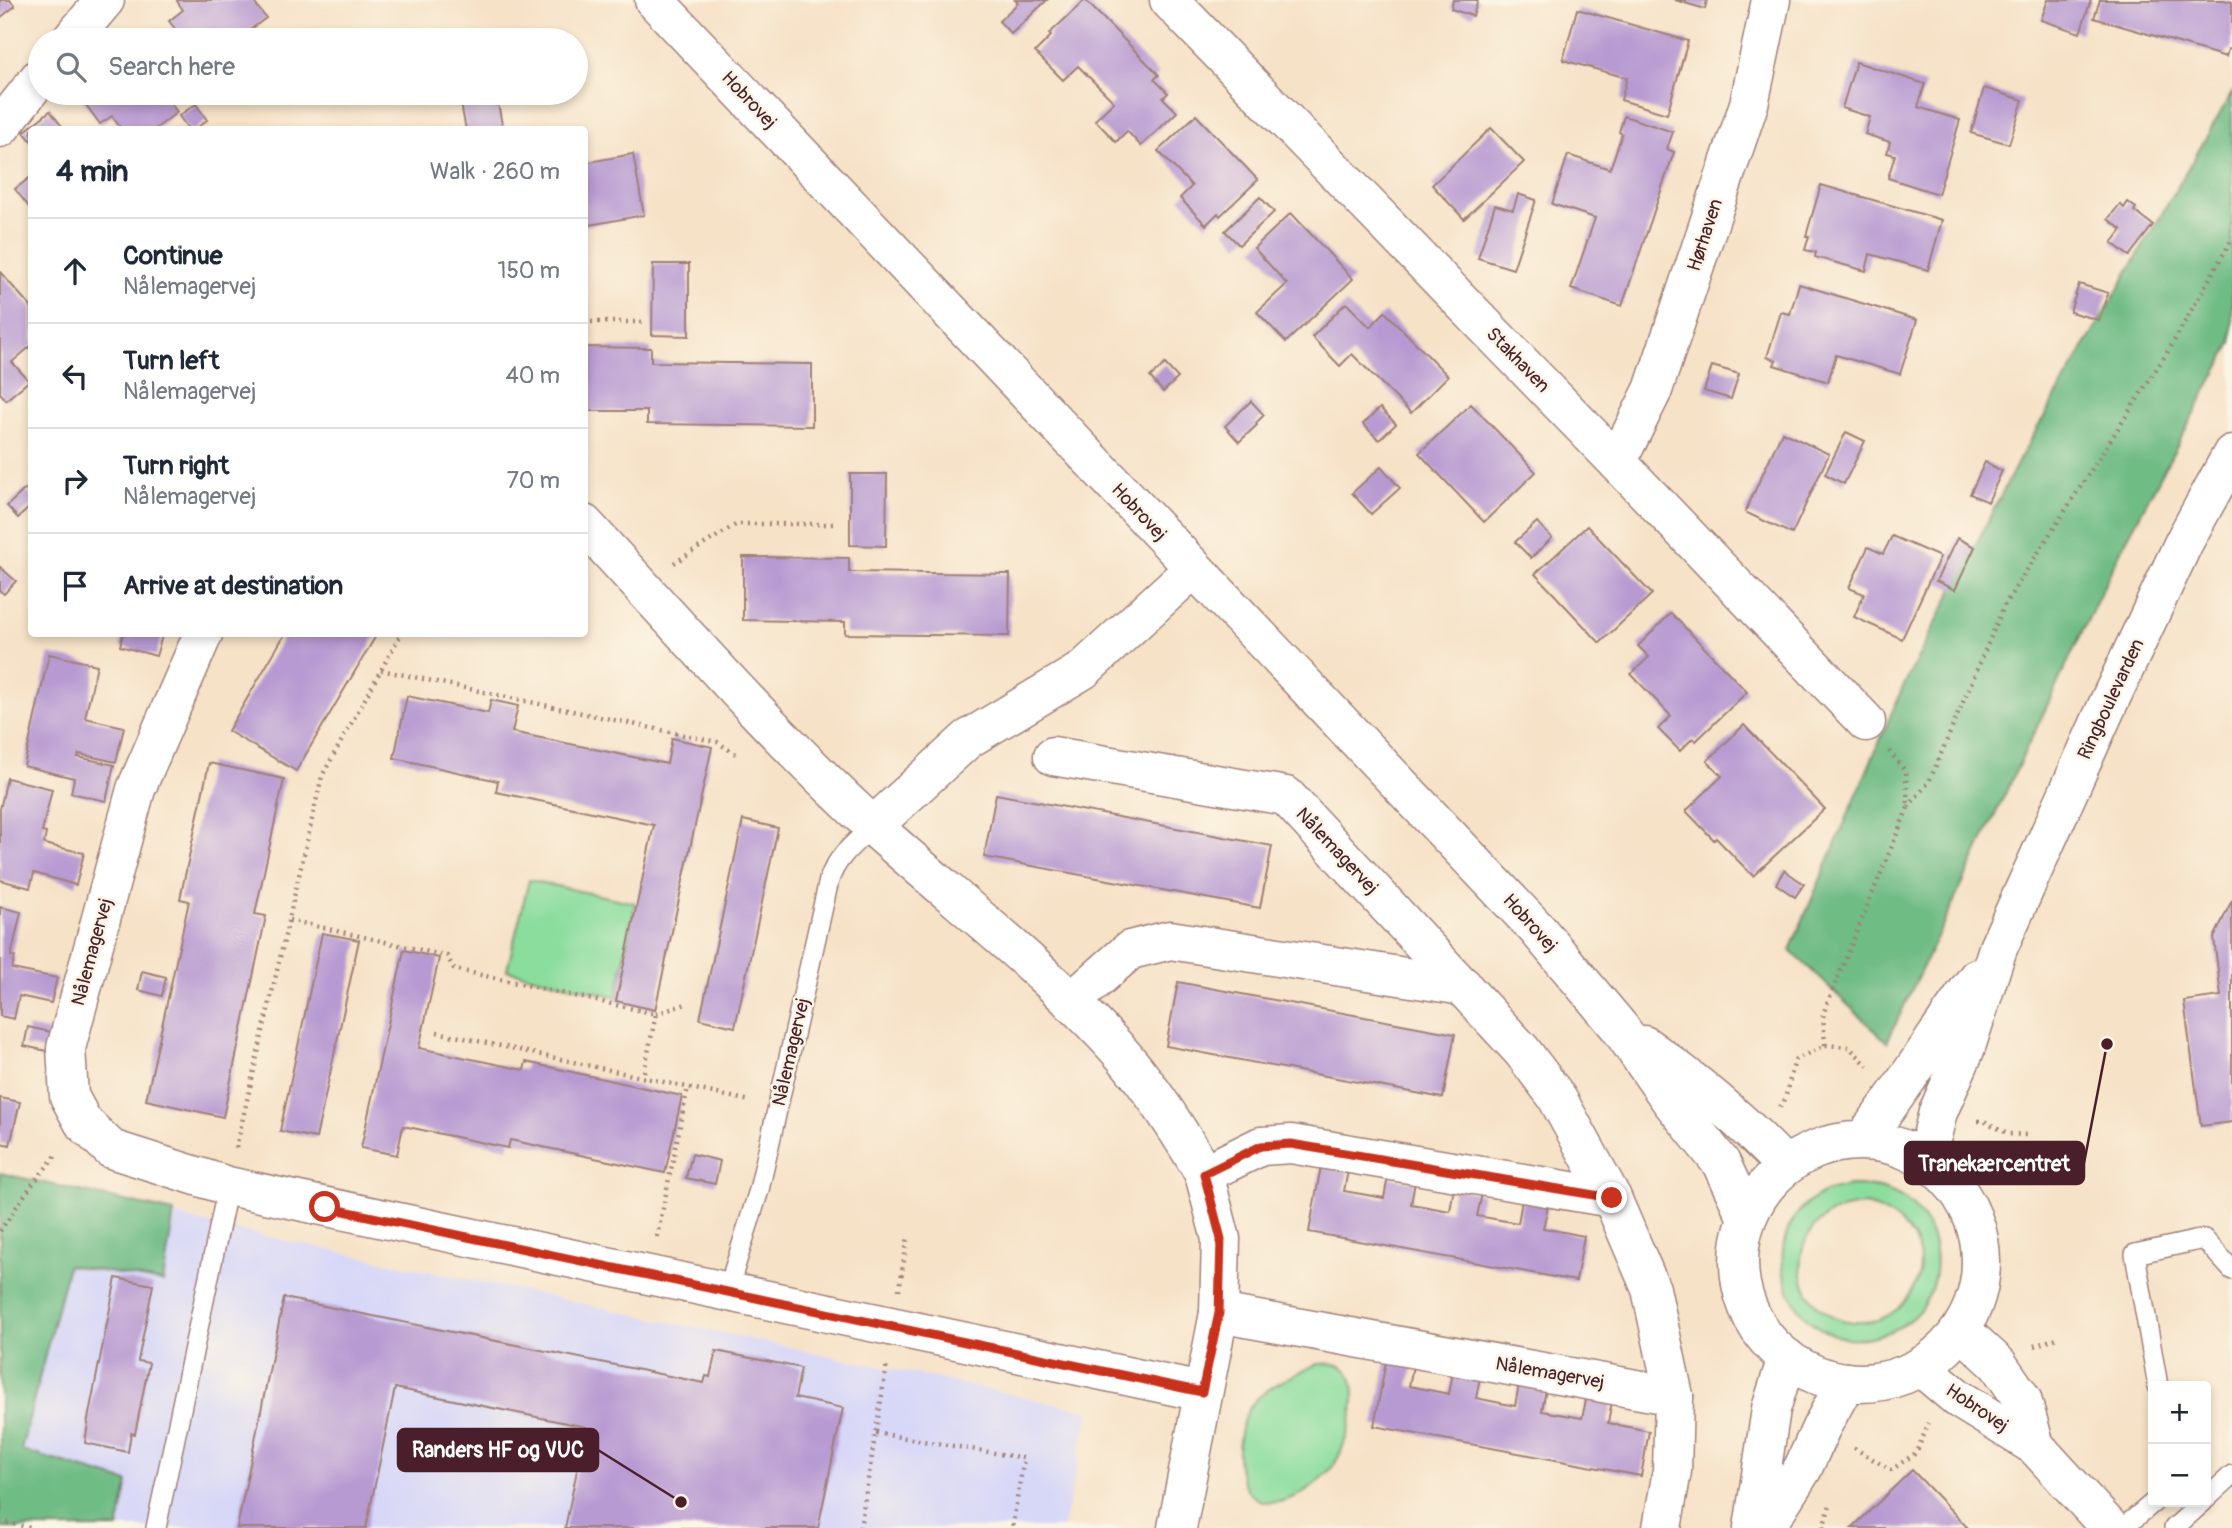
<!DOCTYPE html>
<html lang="en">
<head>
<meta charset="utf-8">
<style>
	:root { --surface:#fff; --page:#f6f6f7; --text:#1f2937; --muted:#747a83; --line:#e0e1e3 }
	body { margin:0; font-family:Pangolin,sans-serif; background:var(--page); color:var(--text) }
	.controls { position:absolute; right:21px; bottom:21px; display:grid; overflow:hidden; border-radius:7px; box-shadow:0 4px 10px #0003 }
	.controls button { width:63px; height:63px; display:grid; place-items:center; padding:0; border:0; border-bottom:2px solid var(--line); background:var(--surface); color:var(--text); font:35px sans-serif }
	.stop { position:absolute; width:21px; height:21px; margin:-16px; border:5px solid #c8321e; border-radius:50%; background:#fff }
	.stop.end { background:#c8321e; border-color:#fff; box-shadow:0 2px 7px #0008 }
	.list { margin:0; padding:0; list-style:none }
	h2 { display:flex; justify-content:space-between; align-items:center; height:91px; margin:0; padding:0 28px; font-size:30px }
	h2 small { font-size:23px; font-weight:400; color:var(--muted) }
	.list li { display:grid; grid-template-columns:46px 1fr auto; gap:21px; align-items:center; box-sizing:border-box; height:105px; padding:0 28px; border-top:2px solid var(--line) }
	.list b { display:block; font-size:26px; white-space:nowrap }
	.list p { margin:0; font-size:23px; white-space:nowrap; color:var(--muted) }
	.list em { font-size:23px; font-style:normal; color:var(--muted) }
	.icon { flex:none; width:38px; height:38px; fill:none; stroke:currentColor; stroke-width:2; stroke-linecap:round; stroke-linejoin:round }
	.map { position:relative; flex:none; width:2232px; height:1528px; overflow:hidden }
	.search { position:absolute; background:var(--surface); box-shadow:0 4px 10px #0003; left:28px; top:28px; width:560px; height:77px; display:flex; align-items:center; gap:18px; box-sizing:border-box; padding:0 24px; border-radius:38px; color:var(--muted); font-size:26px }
	.panel { position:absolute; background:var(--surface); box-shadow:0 4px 10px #0003; left:28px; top:126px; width:560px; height:511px; border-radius:7px }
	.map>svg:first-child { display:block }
</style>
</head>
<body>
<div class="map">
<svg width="2232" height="1528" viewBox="0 0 2232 1528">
	<rect width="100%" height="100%" fill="#fcf5e5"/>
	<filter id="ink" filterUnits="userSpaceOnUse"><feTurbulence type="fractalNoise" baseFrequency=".0143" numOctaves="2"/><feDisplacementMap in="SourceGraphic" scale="14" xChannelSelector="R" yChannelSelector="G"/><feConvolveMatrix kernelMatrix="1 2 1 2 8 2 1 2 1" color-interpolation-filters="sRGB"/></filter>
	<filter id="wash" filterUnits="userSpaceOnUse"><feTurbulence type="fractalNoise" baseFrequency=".00686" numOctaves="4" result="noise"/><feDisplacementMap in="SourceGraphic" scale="28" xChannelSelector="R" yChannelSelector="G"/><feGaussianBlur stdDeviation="1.57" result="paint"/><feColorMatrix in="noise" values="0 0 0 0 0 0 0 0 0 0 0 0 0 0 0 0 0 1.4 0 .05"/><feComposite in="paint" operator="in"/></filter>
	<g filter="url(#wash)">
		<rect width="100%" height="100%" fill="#f6e2c7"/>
		<!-- built -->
		<path fill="#d7d7f8" d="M0 1175 236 1230 1089 1411 1063 1528H0Z"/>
		<!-- green -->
		<g fill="#8bdd9e" stroke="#6a7e64" stroke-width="2" fill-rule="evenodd">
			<path d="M529 880 635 903 617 997 507 970Z"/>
			<path d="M1849 1186C1864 1186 1877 1186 1891 1192 1933 1209 1947 1262 1926 1300 1918 1316 1901 1328 1885 1333 1790 1367 1741 1228 1828 1191 1835 1189 1842 1188 1849 1186ZM1866 1205C1904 1215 1934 1249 1913 1289 1904 1305 1890 1318 1872 1321 1787 1334 1770 1209 1866 1205Z"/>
			<path d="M1317 1364C1325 1364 1336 1362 1343 1367 1366 1383 1347 1444 1335 1463 1326 1477 1305 1493 1289 1499 1232 1520 1229 1439 1250 1407 1263 1387 1297 1374 1317 1364Z"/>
		</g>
		<!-- forest -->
		<g fill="#70bc85" stroke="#5d6e58" stroke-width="2">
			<path d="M2232 93V343L2122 548 1887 1042 1790 950 1902 689 2019 460Z"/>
			<path d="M0 1173 174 1212 163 1282 68 1265 21 1450 128 1482 118 1528H0Z"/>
		</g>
		<g id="blocks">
			<!-- building -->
			<g fill="#b79ad2">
				<path d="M0 0H10L15 6 0 18Z"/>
				<path d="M178 0H252L266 18 236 40H184L169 21 183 10 177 1Z"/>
				<path d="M1015 0H1047L1011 34 999 21 1018 3Z"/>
				<path d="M1085 0 1159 75 1154 79 1168 93 1163 98 1177 112 1141 146 1127 131 1116 142 1095 120 1114 102 1078 66 1063 80 1035 52 1051 36 1049 34Z"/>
				<path d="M1453 0H1478L1473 16 1451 9Z"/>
				<path d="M1675 0H1707L1705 9Z"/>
				<path d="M2048 0H2091L2080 33 2041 20Z"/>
				<path d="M2100 0H2224L2232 2V50L2228 49 2226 57 2094 18Z"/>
				<path d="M1577 9 1688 41 1667 114 1621 100 1627 78 1563 60Z"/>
				<path d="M1856 62 1925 84 1918 107 1960 120 1938 194 1888 178 1895 155 1887 153 1890 142 1865 134 1870 117 1842 108Z"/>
				<path d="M1984 88 2023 100 2009 144 1971 133Z"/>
				<path d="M89 93H163L177 112 154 130H122L112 116 100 124 81 98Z"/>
				<path d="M459 93H496L503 130H466Z"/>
				<path d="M196 104 207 120 194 130H189L179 116Z"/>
				<path d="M50 111 65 130H32V142L24 132Z"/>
				<path d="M1196 115 1258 180 1220 216 1218 213 1206 225 1180 198 1192 186 1158 151Z"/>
				<path d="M1624 116 1673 132 1667 149 1674 152 1622 306 1571 289 1595 218 1552 204 1568 155 1610 169 1622 134 1619 132Z"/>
				<path d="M1491 128 1524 162 1464 219 1432 185Z"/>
				<path d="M633 154 644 215 584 226V163Z"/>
				<path d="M32 176V211L15 189Z"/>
				<path d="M1821 185 1942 220 1928 270 1870 254 1866 271 1815 257 1816 252 1805 250 1809 236H1806Z"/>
				<path d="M1518 194 1536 200 1513 269 1478 258 1495 205 1513 210Z"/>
				<path d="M1260 197 1274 212 1239 245 1225 231Z"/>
				<path d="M2128 202 2136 208 2134 211 2153 225 2129 256 2112 243 2122 230 2108 219 2120 204 2124 208Z"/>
				<path d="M1291 213 1353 279 1286 342 1257 312 1287 284 1254 248Z"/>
				<path d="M653 264H689V336L652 335Z"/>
				<path d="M0 272 32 308V345L12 362 29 381 6 400 0 393Z"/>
				<path d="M1799 284 1917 320 1900 374 1836 355 1828 382 1774 365 1776 360 1767 357 1781 312 1790 314Z"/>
				<path d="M2079 284 2108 293 2099 320 2070 312Z"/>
				<path d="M1346 303 1370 327 1385 312 1448 376 1411 413 1352 354 1340 366 1312 337Z"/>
				<path d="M584 347 651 348V362L812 364V426L647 424V411H584Z"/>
				<path d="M1165 364 1178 378 1163 392 1150 377Z"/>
				<path d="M1712 366 1739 374 1731 399 1704 391Z"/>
				<path d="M1251 401 1264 415 1256 423 1257 425 1239 442 1225 426Z"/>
				<path d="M1471 404 1536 472 1484 522 1419 453Z"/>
				<path d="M1380 408 1396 424 1379 440 1363 424Z"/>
				<path d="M1782 432 1829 454 1792 534 1745 512Z"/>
				<path d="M1846 432 1865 441 1844 484 1825 474Z"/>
				<path d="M1985 462 2002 471 1988 502 1970 494Z"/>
				<path d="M1381 467 1400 488 1371 514 1352 493Z"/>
				<path d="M850 474H887L886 546 850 545Z"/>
				<path d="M25 489 32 497V505L18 518 7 506Z"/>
				<path d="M1537 522 1552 538 1531 558 1515 542Z"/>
				<path d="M1587 526 1652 594 1600 643 1535 574Z"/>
				<path d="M1892 536 1940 557 1902 639 1854 617 1864 594 1849 588 1868 547 1883 554Z"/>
				<path d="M1957 538 1975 547 1955 590 1936 581Z"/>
				<path d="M743 557 849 558V572L1010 574 1009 636 845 634V622L743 620Z"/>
				<path d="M0 567 16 581 4 594 0 591Z"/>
				<path d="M1671 613 1747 692 1696 741 1693 738 1680 751 1658 729 1671 716 1631 674 1649 657 1638 646Z"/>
				<path d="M123 634H154L162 636 156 656 120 646Z"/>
				<path d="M285 634H377L296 771 228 731Z"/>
				<path d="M49 654 97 665 85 718 124 727 116 762 79 754 78 757 114 765 106 801 71 793 74 778 24 766Z"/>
				<path d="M407 696 488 713 491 700 518 706 512 732 667 764 672 738 712 747 655 1010 616 1001 654 825 496 792 498 781 394 758Z"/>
				<path d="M1744 725 1825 809 1753 876 1716 838 1714 840 1686 811 1722 776 1707 761Z"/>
				<path d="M209 763 284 779 255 914 266 916 223 1117 146 1100 189 901 180 899Z"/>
				<path d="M7 778 52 789 42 832 46 833 44 844 84 853 76 885 34 873 30 888 0 880V809Z"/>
				<path d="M996 794 1272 846 1260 908 984 857Z"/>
				<path d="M743 820 778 828 735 1027 700 1019Z"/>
				<path d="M1784 870 1804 884 1795 897 1776 884Z"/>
				<path d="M2232 900V1122L2201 1126 2184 1001 2221 996 2214 938Z"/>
				<path d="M0 907 21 912 11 956 15 957 12 969 57 978 51 1003 19 996 14 1019 0 1016Z"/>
				<path d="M322 933 359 940 316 1138 280 1131Z"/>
				<path d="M404 950 439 958 419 1048 524 1070 526 1062 682 1096 665 1173 510 1140 508 1148 403 1126 397 1155 361 1148Z"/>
				<path d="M142 971 166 977 162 996 138 990Z"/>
				<path d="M1178 982 1455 1034 1443 1098 1166 1046Z"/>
				<path d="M28 1027 51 1032 47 1051 24 1046Z"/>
				<path d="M0 1098 20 1102 10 1145 0 1143Z"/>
				<path d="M692 1154 720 1161 715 1184 686 1178Z"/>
				<path d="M1321 1166 1348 1171 1344 1191 1384 1198 1388 1177 1415 1182 1411 1204 1450 1211 1454 1188 1482 1194 1477 1216 1518 1223 1522 1201 1548 1206 1543 1228 1584 1236 1576 1281 1309 1232Z"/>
				<path d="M116 1278 153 1285 138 1361 149 1363 135 1434 131 1433 128 1452 85 1443 88 1424H87Z"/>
				<path d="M284 1298 704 1383 706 1376 710 1377 716 1351 801 1368 795 1398 843 1408 818 1528H565L586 1427 395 1388 366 1528H237Z"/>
				<path d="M1386 1361 1413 1366 1409 1386 1449 1394 1453 1372 1480 1377 1476 1398 1515 1406 1519 1384 1546 1389 1542 1411 1582 1418 1587 1396 1612 1401 1608 1423 1649 1431 1641 1476 1374 1426Z"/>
				<path d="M1912 1470 1968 1528H1852Z"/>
			</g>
		</g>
	</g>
	<g filter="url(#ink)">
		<use href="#blocks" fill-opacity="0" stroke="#a08079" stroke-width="2"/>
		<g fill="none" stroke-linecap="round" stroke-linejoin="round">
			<!-- lane casing -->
			<g stroke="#a08079" stroke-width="22">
				<g id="lane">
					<path d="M730 1292 734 1270 759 1190 829 880C837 856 855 843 873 826"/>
					<path d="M2158 1386 2135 1254 2204 1239 2232 1270"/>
					<path d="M2206 1499 2232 1475"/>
					<path d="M156 1528 228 1186"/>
					<path d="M2123 1528 2154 1502"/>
					<path d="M2174 1528 2203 1502"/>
				</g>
			</g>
			<!-- street casing -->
			<g stroke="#a08079" stroke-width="41">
				<g id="street">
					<path d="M1169 0 1617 462 1866 722"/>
					<path d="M71 40 105 0"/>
					<path d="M0 128 40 77"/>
					<path d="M1617 462 1653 390 1749 104 1771 0"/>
					<path d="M584 524C679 626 771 733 874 827 954 899 1040 965 1113 1044 1147 1081 1174 1123 1199 1165L1204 1174 1221 1239 1219 1313 1177 1528"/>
					<path d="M203 634 136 789 66 1048 69 1096 83 1122 111 1149 228 1186 1202 1392"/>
					<path d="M1053 756 1286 796 1522 1051 1556 1096 1612 1198 1651 1289 1674 1396 1672 1471 1662 1528"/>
					<path d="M873 826 968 739 1083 670 1193 569"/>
					<path d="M1071 1002 1130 950 1170 940 1463 986"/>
					<path d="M1204 1174 1261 1146 1291 1144 1612 1198"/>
					<path d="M1219 1313 1674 1396"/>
				</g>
			</g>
			<!-- secondary casing -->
			<g stroke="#a08079" stroke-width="41">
				<g id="secondary">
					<path d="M654 0 1537 929 1620 1028 1671 1101 1721 1163 1747 1218"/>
					<path d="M1644 1045C1695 1081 1742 1120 1785 1166"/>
					<path d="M1863 1140C1903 1088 1938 1032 1977 978"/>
					<circle cx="1860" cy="1262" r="121"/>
					<path d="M1926 1160 1938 1112 1965 1050 1998 948 2108 704 2184 542 2232 454"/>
					<path d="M1961 1330 1998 1364 2022 1399 2035 1446"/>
					<path d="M1921 1367 1959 1399 2035 1446 2110 1528"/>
					<path d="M1753 1528 1771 1409 1787 1358"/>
					<path d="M1765 1528 1803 1468 1821 1428 1846 1382"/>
				</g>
			</g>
			<!-- path -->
			<g stroke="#a08079" stroke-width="4.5" stroke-dasharray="2 5" stroke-linecap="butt">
				<path d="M584 322H646"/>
				<path d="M674 563 737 524H837"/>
				<path d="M381 670 717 742 739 756"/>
				<path d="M1908 807 1929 782 2005 604 2170 348 2232 239"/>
				<path d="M289 920 447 956 454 969 656 1014 643 1077"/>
				<path d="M656 1014 686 1004"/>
				<path d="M437 1032 750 1101"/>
				<path d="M1825 1045 1823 1014 1908 807 1906 772 1889 751"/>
				<path d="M1780 1107 1784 1102 1795 1060 1825 1045 1849 1047 1868 1066"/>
				<path d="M1978 1121H1984L2009 1134 2028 1135"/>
				<path d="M236 1148 322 776 401 634"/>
				<path d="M0 1231 31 1186 58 1153"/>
				<path d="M657 1237 688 1087"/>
				<path d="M899 1290 908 1236"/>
				<path d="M2034 1346 2057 1338"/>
				<path d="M876 1433 1024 1458 1012 1528"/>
				<path d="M1854 1448 1891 1470 1916 1453 1929 1423"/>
				<path d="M0 1521 31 1528"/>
				<path d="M860 1528 887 1364"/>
				<path d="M1823 1528 1830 1505"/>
			</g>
			<!-- lane -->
			<use href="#lane" stroke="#fff" stroke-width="19"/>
			<!-- street -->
			<use href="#street" stroke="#fff" stroke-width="38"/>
			<!-- secondary -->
			<use href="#secondary" stroke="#fff" stroke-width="38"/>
		</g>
	</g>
	<g fill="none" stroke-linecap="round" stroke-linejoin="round" filter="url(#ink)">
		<!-- route -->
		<path stroke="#c8321e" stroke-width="9" d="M325 1207 1202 1392 1219 1313 1221 1239 1204 1174 1261 1146 1291 1144 1612 1198"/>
	</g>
	<g text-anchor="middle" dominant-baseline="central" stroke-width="5" stroke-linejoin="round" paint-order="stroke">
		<!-- street labels -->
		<g font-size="19" fill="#4a1f2b" stroke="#fcf5e5">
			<text transform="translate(749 100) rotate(47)">Hobrovej</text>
			<text transform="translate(1705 235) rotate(-72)">Hørhaven</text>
			<text transform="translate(1518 360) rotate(46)">Stakhaven</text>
			<text transform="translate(1139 512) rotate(47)">Hobrovej</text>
			<text transform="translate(2111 699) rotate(-65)">Ringboulevarden</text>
			<text transform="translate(1337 851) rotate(47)">Nålemagervej</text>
			<text transform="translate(1530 923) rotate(48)">Hobrovej</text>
			<text transform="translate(92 952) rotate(-75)">Nålemagervej</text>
			<text transform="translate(791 1052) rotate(-77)">Nålemagervej</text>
			<text transform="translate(1550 1373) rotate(10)">Nålemagervej</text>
			<text transform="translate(1977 1408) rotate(34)">Hobrovej</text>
		</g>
	</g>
	<!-- callouts -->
	<path fill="none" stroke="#4a1f2b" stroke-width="2.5" d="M2107 1044L2084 1163M681 1502L598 1450"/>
	<g fill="#4a1f2b" stroke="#fcf5e5" stroke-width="2.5">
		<circle cx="2107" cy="1044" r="7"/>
		<circle cx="681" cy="1502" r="7"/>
	</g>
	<g fill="#4a1f2b" stroke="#4a1f2b" stroke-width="2.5">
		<rect x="1905" y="1142" width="179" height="42" rx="7"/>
		<rect x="398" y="1429" width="200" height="42" rx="7"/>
	</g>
	<g font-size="21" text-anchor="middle" font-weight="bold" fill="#fff">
		<text x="1994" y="1171">Tranekærcentret</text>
		<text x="498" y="1457">Randers HF og VUC</text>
	</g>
</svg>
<div class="controls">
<button>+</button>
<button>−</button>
</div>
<div class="stop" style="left:325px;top:1207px"></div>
<div class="stop end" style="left:1612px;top:1198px"></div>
<div class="search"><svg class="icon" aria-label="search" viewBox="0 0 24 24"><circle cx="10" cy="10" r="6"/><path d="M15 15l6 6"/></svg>Search here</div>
<section class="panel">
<h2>4 min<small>Walk · 260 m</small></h2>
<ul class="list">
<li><svg class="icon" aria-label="ahead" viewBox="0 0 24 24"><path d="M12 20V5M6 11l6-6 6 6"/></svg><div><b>Continue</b><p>Nålemagervej</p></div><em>150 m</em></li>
<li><svg class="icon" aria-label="left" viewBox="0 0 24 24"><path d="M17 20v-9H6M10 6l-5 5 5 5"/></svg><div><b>Turn left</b><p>Nålemagervej</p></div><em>40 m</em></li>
<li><svg class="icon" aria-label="right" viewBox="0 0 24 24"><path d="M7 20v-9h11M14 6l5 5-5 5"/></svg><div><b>Turn right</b><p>Nålemagervej</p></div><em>70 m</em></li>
<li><svg class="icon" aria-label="arrive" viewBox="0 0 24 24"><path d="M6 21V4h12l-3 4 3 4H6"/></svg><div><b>Arrive at destination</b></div></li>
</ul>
</section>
</div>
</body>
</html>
